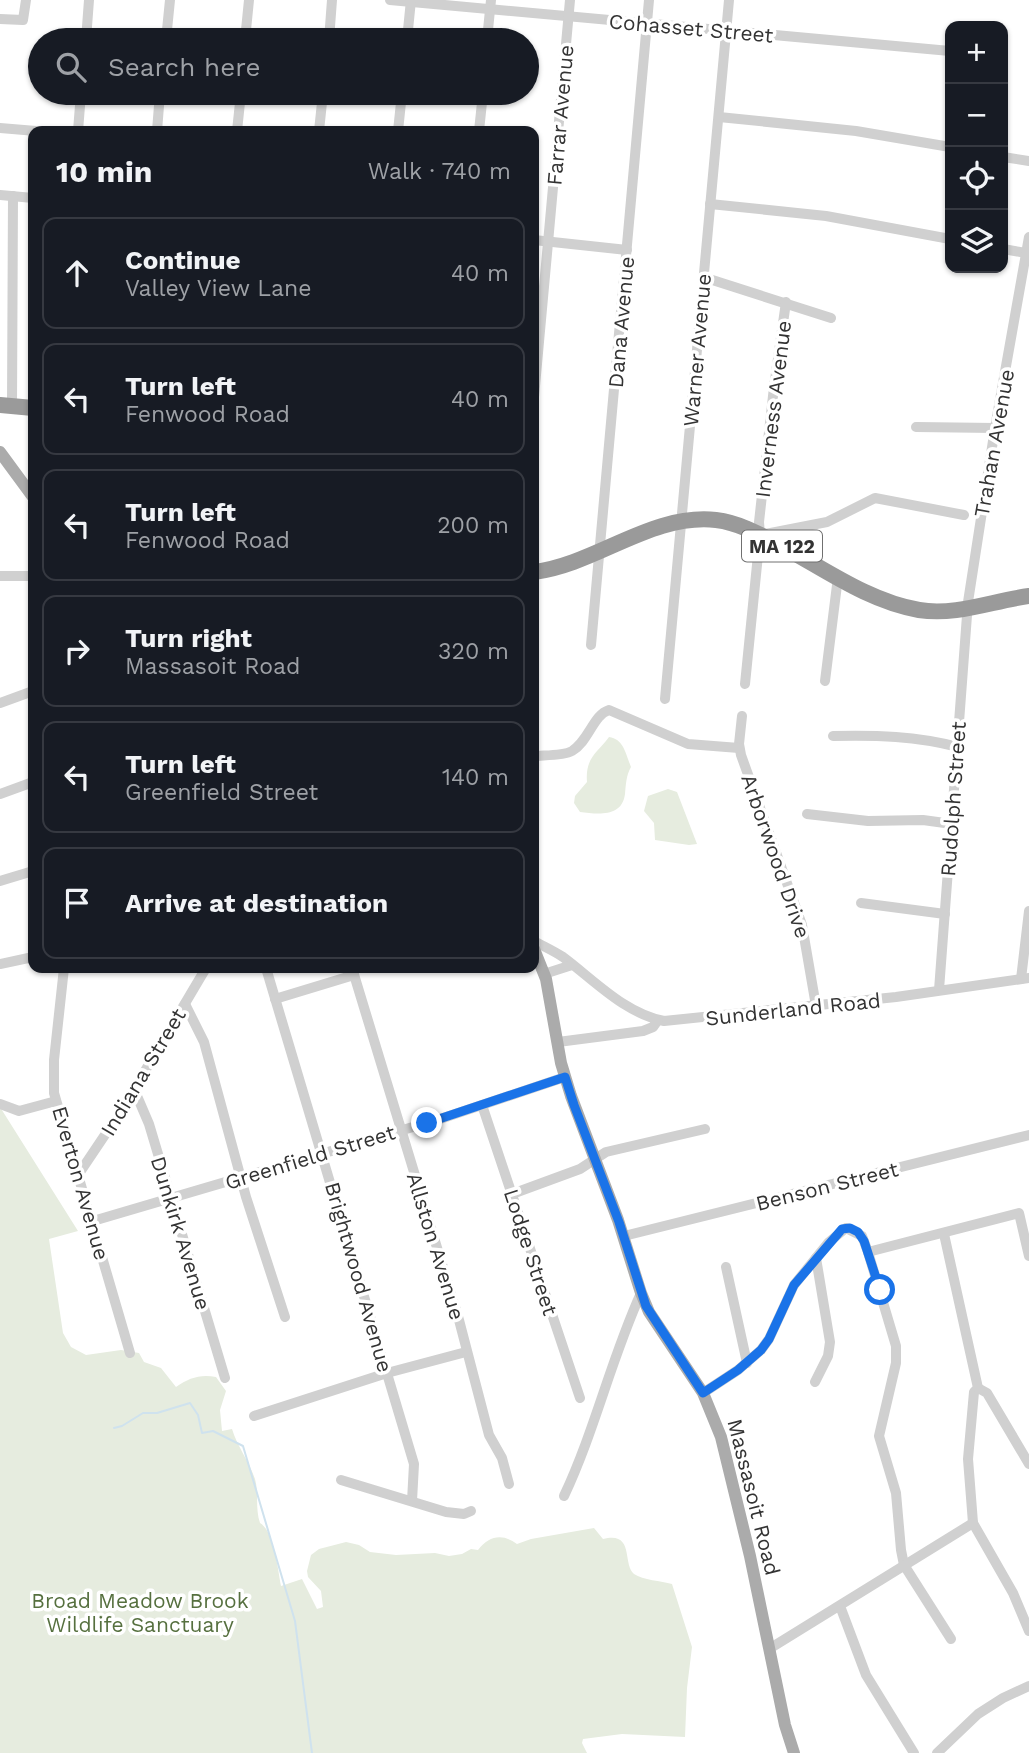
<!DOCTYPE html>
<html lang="en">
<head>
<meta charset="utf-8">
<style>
	:root { --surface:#171b24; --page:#242831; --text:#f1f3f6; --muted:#9ea1a6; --line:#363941 }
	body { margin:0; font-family:"Work Sans",sans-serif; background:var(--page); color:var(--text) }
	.controls { position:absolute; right:21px; top:21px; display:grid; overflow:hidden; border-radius:14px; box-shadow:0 2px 5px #0004 }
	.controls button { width:63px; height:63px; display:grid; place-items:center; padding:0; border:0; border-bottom:2px solid var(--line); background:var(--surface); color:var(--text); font:35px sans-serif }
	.stop { position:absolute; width:21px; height:21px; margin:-16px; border:5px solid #1a73e8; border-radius:50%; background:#fff }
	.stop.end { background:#1a73e8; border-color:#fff; box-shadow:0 2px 7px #0008 }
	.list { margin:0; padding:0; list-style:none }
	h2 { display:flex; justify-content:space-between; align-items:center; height:91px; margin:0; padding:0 28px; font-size:30px }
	h2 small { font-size:23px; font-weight:400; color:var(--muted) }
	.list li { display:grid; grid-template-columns:46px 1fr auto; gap:21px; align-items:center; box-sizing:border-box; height:112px; margin:0 14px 14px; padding:0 14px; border:2px solid var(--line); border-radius:14px }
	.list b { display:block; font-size:26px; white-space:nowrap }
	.list p { margin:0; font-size:23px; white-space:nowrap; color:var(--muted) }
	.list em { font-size:23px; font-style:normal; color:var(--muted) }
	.icon { flex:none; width:38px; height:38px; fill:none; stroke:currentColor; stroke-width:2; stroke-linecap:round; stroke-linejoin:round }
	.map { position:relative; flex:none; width:1029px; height:1753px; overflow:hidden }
	.search { position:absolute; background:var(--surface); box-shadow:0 2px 5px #0004; left:28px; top:28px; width:511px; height:77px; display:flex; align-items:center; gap:18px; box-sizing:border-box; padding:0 24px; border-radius:38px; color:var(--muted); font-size:26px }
	.panel { position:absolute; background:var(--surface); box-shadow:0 2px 5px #0004; left:28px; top:126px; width:511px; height:847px; border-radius:14px }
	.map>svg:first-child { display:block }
</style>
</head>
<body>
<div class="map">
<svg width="1029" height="1753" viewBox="0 0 1029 1753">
	<rect width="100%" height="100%" fill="#fff"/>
	<!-- green -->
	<g fill="#e6ecdf">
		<path d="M609 737C624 739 626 755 631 767 626 776 626 784 625 794 622 818 597 814 580 812L574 803 575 796 587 782C585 758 597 753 609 737Z"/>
		<path d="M668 789 677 792 697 844 689 845 655 840 654 823 644 811 648 796Z"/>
		<path d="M0 1107 78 1231 49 1239 63 1333 71 1347 86 1355 121 1350 139 1353 144 1362 161 1368 176 1387C189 1378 200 1374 216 1377L226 1391 220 1410 222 1431 232 1429C237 1446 249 1461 255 1479 259 1493 255 1508 260 1523 274 1531 278 1570 281 1586L302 1579 317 1609 323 1607 321 1591 308 1577 307 1571 311 1555 319 1549 346 1542 359 1545 370 1552 396 1555 435 1553 449 1556 462 1554 471 1549 478 1550C489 1536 502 1533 517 1544L531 1539 594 1528 603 1539C635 1531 622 1564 634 1574 643 1580 661 1581 672 1584L692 1647 687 1688 685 1737 622 1734 583 1739 582 1743 587 1753H0Z"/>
	</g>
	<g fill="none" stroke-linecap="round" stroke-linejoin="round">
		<!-- stream -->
		<path stroke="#cfe2ee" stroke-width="2" d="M114 1428 122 1426 143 1413H157L190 1403 198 1415 202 1433 213 1431 243 1446 295 1621 312 1753"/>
		<!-- minor -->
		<g stroke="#d0d0d0" stroke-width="10">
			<path d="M390 0 950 51"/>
			<path d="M0 19 23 20 26 0"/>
			<path d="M86 40 89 0"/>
			<path d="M166 40 170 0"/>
			<path d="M245 40 249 0"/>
			<path d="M329 40 332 0"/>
			<path d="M407 40 411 0"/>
			<path d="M487 40 491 0"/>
			<path d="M719 117 856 131 950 147"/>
			<path d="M0 128 36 131"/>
			<path d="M78 131 81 93"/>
			<path d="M157 131 160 93"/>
			<path d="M237 131 241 93"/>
			<path d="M319 131 323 93"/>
			<path d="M398 131 402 93"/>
			<path d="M479 131 483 93"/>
			<path d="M1003 157 1029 161"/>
			<path d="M0 195 33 198"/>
			<path d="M710 204 826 216 950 239"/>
			<path d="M534 240 627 250"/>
			<path d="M1003 249 1026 253"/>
			<path d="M703 277 831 318"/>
			<path d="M534 397 570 0"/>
			<path d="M12 406 13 196"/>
			<path d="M916 427 995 428"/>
			<path d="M760 535 827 522 875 498 964 515"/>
			<path d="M0 576H33"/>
			<path d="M591 645 649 0"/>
			<path d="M825 681 838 577"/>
			<path d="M745 684 760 535 759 522 774 387 786 302"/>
			<path d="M665 699 729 0"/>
			<path d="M0 703 33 691"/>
			<path d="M742 716 739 744 741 755 802 925 816 1006"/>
			<path d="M833 736C876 735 916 736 958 747"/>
			<path d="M534 756C545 755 563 756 572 751 589 741 593 715 609 710L688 744 739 748"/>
			<path d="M0 794 33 782"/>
			<path d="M807 814 868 821 923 820 952 824"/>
			<path d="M0 881 33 871"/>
			<path d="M861 903 945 914"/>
			<path d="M534 941C543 946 554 951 563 957 594 980 624 1013 664 1021L896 997 1029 978"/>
			<path d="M0 964 33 957"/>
			<path d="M64 968 54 1060V1093L130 1353"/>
			<path d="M266 968 414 1464 412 1501"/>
			<path d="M352 968 459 1320 489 1435 502 1458 509 1484"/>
			<path d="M544 974 572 965"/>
			<path d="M1021 979 1029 911"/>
			<path d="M939 990 968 602 995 428 1029 237"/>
			<path d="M275 999 354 975"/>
			<path d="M185 1004 204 1042 246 1197 285 1317"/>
			<path d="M558 1042 643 1031 653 1027 658 1020"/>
			<path d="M134 1089 149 1124 225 1378"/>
			<path d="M0 1104 19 1111 56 1101"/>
			<path d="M482 1105 580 1398"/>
			<path d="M78 1175 123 1108 206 968"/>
			<path d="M512 1194 580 1169 606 1152 705 1129"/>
			<path d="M93 1221 440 1119 565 1077"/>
			<path d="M944 1234 978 1388 974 1392 968 1459 973 1523 1013 1593 1029 1631"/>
			<path d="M624 1236 1029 1135"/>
			<path d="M868 1252 896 1346V1363L879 1436 896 1493 901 1550 904 1565 951 1639"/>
			<path d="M726 1267 747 1363"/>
			<path d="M815 1382 828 1356 830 1342 816 1258"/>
			<path d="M978 1388 987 1393 1029 1464"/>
			<path d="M703 1393 738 1370 761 1350 769 1339 794 1285 829 1242 846 1228 862 1236 868 1252 1019 1213 1029 1256"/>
			<path d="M254 1416 387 1373 466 1352"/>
			<path d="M341 1480 446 1512 464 1514 471 1511"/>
			<path d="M564 1496C595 1430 611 1359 641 1293"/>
			<path d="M840 1606 866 1675 914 1753"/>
			<path d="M769 1649 973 1523"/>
			<path d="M937 1753 978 1714 1003 1698 1029 1686"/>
		</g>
		<!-- major -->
		<g stroke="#ababab" stroke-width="12">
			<path d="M0 452 33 497"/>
			<path d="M534 949 546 979 561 1063 571 1096 618 1220 641 1293 649 1312 703 1393 721 1437 750 1556 785 1725 794 1753"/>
		</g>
		<!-- highway -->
		<g stroke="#9a9a9a" stroke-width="16">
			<path d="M0 405 33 408"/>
			<path d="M534 572C597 564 651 513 716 520 742 523 766 538 789 550 830 573 872 602 919 610 956 616 992 601 1029 596"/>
		</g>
	</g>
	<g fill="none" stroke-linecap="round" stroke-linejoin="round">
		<!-- route -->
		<path stroke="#1a73e8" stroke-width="9" d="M427 1123 565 1077 574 1105 619 1222 646 1306 703 1393 738 1370 761 1350 769 1339 794 1285 842 1229 850 1228 858 1232 864 1241 880 1290"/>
	</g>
	<g text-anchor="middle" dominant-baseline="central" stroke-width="7" stroke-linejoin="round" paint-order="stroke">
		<!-- shield labels -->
		<rect fill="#fff" stroke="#707070" stroke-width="2" x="742" y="530.5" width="80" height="31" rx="5"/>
		<g font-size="19" font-weight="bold" fill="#333">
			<text x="782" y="546">MA 122</text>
		</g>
		<!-- street labels -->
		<g font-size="21" fill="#333" stroke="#fff">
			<text transform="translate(691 28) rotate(5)">Cohasset Street</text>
			<text transform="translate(560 115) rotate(-85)">Farrar Avenue</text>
			<text transform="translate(621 322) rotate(-85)">Dana Avenue</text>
			<text transform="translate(697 350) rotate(-85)">Warner Avenue</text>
			<text transform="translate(773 409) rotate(-83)">Inverness Avenue</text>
			<text transform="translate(994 443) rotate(-80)">Trahan Avenue</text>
			<text transform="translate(953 799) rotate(-86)">Rudolph Street</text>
			<text transform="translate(776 856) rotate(71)">Arborwood Drive</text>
			<text transform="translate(793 1009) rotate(-6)">Sunderland Road</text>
			<text transform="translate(143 1072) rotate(-59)">Indiana Street</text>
			<text transform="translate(310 1157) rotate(-17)">Greenfield Street</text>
			<text transform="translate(81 1183) rotate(74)">Everton Avenue</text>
			<text transform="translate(827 1186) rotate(-14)">Benson Street</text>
			<text transform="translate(181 1233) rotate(73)">Dunkirk Avenue</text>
			<text transform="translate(436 1246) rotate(73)">Allston Avenue</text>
			<text transform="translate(531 1252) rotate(72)">Lodge Street</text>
			<text transform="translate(359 1277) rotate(74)">Brightwood Avenue</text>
			<text transform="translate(754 1497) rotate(76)">Massasoit Road</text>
		</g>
		<!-- park labels -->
		<g font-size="21" fill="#56703f" stroke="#fff">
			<text x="140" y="1600">Broad Meadow Brook<tspan x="140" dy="24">Wildlife Sanctuary</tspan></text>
		</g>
	</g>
</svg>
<div class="controls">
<button>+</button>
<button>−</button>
<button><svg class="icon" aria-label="locate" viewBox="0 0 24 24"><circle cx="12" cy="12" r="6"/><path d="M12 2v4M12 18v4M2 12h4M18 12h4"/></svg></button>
<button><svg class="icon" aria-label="layers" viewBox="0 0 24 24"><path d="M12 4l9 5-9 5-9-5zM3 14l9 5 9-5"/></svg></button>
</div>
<div class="stop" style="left:880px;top:1290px"></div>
<div class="stop end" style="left:427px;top:1123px"></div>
<div class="search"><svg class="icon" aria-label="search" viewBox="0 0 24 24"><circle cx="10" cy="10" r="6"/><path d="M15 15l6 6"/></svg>Search here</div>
<section class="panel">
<h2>10 min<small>Walk · 740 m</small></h2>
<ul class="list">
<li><svg class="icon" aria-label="ahead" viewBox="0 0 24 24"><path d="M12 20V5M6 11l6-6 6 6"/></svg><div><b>Continue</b><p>Valley View Lane</p></div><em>40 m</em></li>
<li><svg class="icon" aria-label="left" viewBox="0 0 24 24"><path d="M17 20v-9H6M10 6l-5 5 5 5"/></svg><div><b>Turn left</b><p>Fenwood Road</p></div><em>40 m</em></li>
<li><svg class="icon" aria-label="left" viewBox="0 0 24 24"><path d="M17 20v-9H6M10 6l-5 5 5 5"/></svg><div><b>Turn left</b><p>Fenwood Road</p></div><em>200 m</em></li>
<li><svg class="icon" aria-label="right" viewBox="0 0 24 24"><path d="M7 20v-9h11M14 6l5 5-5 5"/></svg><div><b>Turn right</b><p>Massasoit Road</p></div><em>320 m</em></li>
<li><svg class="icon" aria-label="left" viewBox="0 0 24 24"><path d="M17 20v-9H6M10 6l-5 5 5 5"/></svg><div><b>Turn left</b><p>Greenfield Street</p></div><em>140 m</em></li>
<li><svg class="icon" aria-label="arrive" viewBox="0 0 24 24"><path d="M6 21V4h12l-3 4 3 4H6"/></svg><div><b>Arrive at destination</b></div></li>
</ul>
</section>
</div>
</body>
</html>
